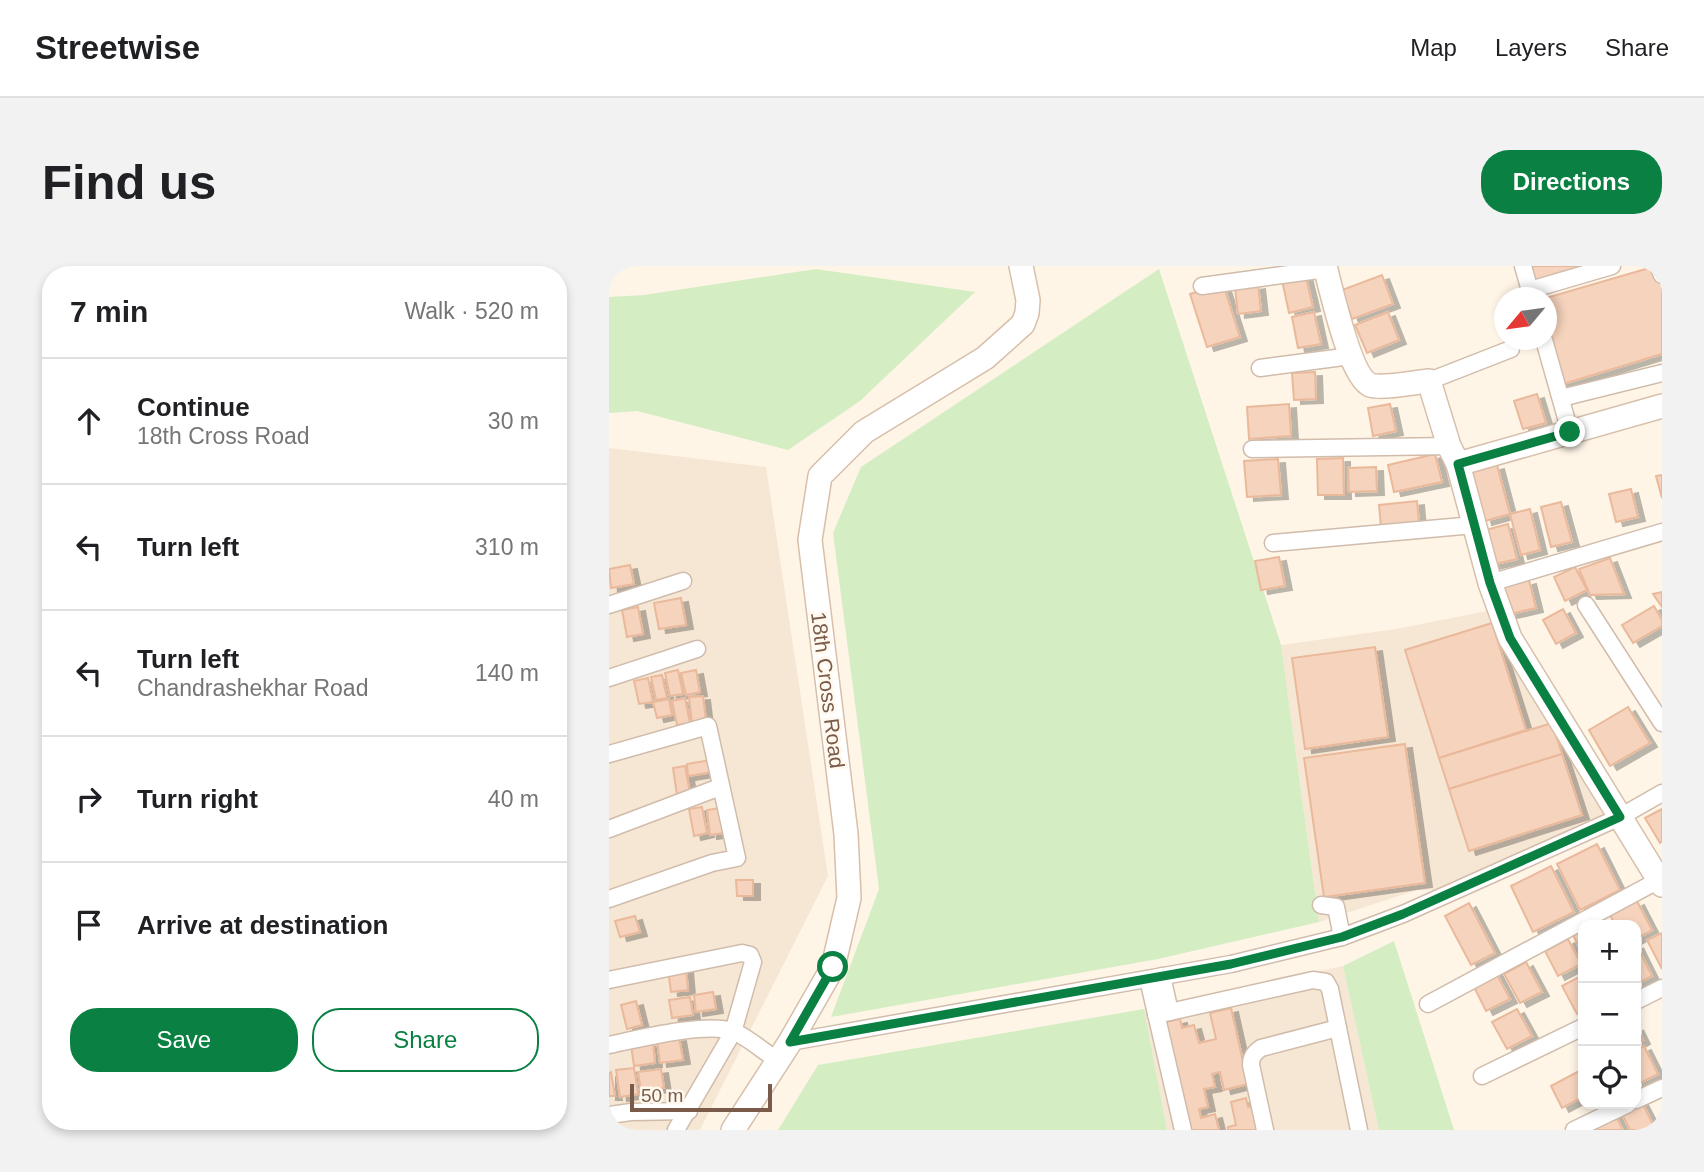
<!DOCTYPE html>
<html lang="en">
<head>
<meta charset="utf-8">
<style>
	:root { --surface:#fff; --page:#f2f2f2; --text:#202124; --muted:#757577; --line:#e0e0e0; --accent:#0b8043 }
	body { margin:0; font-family:Helvetica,sans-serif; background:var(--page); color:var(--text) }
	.controls { position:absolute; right:21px; bottom:21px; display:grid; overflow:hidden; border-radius:14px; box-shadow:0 4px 10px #0003 }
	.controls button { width:63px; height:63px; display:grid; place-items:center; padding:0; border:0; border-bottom:2px solid var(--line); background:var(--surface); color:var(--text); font:35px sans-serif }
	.compass { position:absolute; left:885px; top:21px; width:63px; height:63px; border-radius:50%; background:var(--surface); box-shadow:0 4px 10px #0003; rotate:241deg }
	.scale { position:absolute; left:21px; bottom:18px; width:142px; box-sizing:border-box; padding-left:7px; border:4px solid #7a5a48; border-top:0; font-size:19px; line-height:24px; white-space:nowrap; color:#7a5a48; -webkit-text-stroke:5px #fff9ef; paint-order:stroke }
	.stop { position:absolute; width:21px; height:21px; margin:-16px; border:5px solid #0b8043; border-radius:50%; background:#fff }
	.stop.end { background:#0b8043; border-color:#fff; box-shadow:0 2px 7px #0008 }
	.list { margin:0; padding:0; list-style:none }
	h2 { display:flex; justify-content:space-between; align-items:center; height:91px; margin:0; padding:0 28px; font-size:30px }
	h2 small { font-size:23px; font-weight:400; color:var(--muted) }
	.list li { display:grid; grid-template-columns:46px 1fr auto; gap:21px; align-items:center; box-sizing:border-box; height:126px; padding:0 28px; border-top:2px solid var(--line) }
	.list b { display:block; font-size:26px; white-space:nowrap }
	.list p { margin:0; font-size:23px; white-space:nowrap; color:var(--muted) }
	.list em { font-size:23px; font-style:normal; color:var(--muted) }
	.actions { display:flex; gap:14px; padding:21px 28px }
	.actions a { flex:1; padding:16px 0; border:2px solid var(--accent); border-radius:28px; text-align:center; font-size:24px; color:var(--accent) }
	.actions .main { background:var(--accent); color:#fff }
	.icon { flex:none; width:38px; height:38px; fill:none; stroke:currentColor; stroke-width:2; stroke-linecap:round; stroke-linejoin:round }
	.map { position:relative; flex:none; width:1053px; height:864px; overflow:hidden; border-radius:28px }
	header { display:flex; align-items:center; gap:42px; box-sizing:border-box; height:98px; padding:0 35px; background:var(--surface); border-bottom:2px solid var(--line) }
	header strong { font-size:33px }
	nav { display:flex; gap:38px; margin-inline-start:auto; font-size:24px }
	.intro { display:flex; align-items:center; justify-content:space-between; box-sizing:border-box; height:168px; padding:0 42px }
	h1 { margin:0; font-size:49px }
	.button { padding:18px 32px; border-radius:28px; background:var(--accent); color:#fff; font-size:24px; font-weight:700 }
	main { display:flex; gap:42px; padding:0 42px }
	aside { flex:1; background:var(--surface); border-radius:28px; box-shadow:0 4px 10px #0003 }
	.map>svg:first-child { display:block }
</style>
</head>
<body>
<header>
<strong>Streetwise</strong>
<nav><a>Map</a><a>Layers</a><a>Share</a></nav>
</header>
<div class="intro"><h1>Find us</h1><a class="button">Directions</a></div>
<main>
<aside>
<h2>7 min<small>Walk · 520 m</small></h2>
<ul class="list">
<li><svg class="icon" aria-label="ahead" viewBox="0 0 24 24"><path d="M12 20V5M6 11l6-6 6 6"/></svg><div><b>Continue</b><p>18th Cross Road</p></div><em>30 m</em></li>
<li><svg class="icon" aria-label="left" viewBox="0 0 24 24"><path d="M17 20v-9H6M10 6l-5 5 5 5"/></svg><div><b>Turn left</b></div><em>310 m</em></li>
<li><svg class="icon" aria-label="left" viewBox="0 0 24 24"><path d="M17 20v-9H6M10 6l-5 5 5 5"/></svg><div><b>Turn left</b><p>Chandrashekhar Road</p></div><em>140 m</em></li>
<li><svg class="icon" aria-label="right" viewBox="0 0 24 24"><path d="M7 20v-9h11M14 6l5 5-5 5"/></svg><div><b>Turn right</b></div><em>40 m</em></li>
<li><svg class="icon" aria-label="arrive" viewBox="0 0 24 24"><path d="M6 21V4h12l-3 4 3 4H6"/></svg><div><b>Arrive at destination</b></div></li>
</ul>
<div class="actions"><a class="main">Save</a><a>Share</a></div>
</aside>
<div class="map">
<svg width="1053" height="864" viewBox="0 0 1053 864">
	<defs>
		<filter id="shadow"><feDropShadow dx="7" dy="4" stdDeviation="0" flood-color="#0004"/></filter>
	</defs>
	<rect width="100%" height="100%" fill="#fef5e7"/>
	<!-- residential -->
	<g fill="#f6e7d4">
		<path d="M0 182 157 201 219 610 91 864H0Z"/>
		<path d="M883 344 1002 548 828 624H808L710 656 672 379 787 363Z"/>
		<path d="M734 700 770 864H558L535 743Z"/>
	</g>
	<!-- green -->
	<g fill="#d4edc3">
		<path d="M207 3 366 26 251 135 179 184 28 145 0 147V31L35 29Z"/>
		<path d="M550 3 672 379 710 656 549 693 222 751 270 623 224 267 252 201Z"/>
		<path d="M785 675 845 864H770L734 700Z"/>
		<path d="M535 743 558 864H169L209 799Z"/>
	</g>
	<!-- building -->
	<g fill="#f6d3bc" stroke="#eab99b" stroke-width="2" filter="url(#shadow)">
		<path d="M920 0H982L924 15Z"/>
		<path d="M1047 0 1053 20V88L951 119 937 74V32Z"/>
		<path d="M696 8 704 41 680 47 673 14Z"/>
		<path d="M773 9 784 38 743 53 733 24Z"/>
		<path d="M614 18 631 71 598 81 581 28Z"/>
		<path d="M649 19 652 45 629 48 626 22Z"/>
		<path d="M705 46 712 78 689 82 683 51Z"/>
		<path d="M779 46 790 74 758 87 746 59Z"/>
		<path d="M706 106 707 133 685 134 683 107Z"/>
		<path d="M928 128 937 157 914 163 905 135Z"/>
		<path d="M680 138 682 170 640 173 638 141Z"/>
		<path d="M781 138 787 165 764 170 759 142Z"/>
		<path d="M826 188 833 216 785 226 779 199Z"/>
		<path d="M734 192 735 229H709L708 193Z"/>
		<path d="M669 193 672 229 638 231 635 195Z"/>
		<path d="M888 199 901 248 876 255 863 206Z"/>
		<path d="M767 201 768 225 740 226 739 202Z"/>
		<path d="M1053 209V232L1047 210Z"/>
		<path d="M1022 223 1029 251 1007 256 1000 228Z"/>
		<path d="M808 235 810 258 772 262 770 239Z"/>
		<path d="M952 236 963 276 942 281 932 241Z"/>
		<path d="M921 243 931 284 912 289 901 248Z"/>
		<path d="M899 258 908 293 882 299 873 265Z"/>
		<path d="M670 291 676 320 652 324 646 295Z"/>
		<path d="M1001 292 1015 328 981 329 970 303Z"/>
		<path d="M21 299 25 318 2 322 0 303Z"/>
		<path d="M966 301 978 324 956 335 945 311Z"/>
		<path d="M920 314 927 342 901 348 894 321Z"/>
		<path d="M1053 326V341L1044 328Z"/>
		<path d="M72 332 77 359 50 363 45 337Z"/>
		<path d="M1045 340 1053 354V360L1024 377 1013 359Z"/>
		<path d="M29 341 34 368 18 371 13 344Z"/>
		<path d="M954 343 967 367 947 378 934 354Z"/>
		<path d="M883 357 917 464 830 492 796 384Z"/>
		<path d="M766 381 779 471 696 483 683 392Z"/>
		<path d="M69 404 74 428 61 430 56 407Z"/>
		<path d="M87 404 91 426 77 429 72 407Z"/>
		<path d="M53 409 58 432 47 434 42 411Z"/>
		<path d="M39 412 44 436 30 438 25 415Z"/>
		<path d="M94 430 97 455 83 457 80 431Z"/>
		<path d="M76 432 81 457 68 459 63 435Z"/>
		<path d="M60 433 63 449 48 452 44 436Z"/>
		<path d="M1019 441 1041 477 1001 500 980 464Z"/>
		<path d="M943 457 953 488 840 523 830 492Z"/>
		<path d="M796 478 816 617 715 631 695 492Z"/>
		<path d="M953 488 973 549 860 585 840 523Z"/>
		<path d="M102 494 104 506 79 510 78 498Z"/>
		<path d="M76 500 81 527 68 529 64 502Z"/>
		<path d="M93 541 98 567 85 570 80 543Z"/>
		<path d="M111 542 114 567 101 569 98 544Z"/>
		<path d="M1053 543V575L1051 577 1036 552Z"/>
		<path d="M988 578 1011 624 971 644 948 598Z"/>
		<path d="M942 600 965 646 924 666 902 620Z"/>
		<path d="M127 614H144V630H128Z"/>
		<path d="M1028 635 1043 664 1027 673V659H1006L1001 649Z"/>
		<path d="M860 637 886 687 862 699 836 650Z"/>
		<path d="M26 650 31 666 11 671 6 655Z"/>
		<path d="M974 664V689L964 669Z"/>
		<path d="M1053 667V703L1038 674Z"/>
		<path d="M959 673 972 698 949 710 936 685Z"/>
		<path d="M1027 678 1043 710 1027 718Z"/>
		<path d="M917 696 933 726 911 737 895 708Z"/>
		<path d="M77 702 79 724 62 726 59 704Z"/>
		<path d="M886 705 901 733 877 745 863 717Z"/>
		<path d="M974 709V745L968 748 953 720Z"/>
		<path d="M104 726 107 743 87 746 85 729Z"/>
		<path d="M81 731 84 749 63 752 60 734Z"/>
		<path d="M27 735 33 759 18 763 12 739Z"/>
		<path d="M622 742 639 818 615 824 611 806 603 808 606 821 595 823 599 841 590 843 592 852 606 848 610 864H582L557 756 571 753 573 762 585 759 590 777 607 773 601 747Z"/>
		<path d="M908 743 923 770 898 783 883 756Z"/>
		<path d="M1027 760 1034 774 1027 778Z"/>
		<path d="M70 771 74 794 51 797 48 774Z"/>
		<path d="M44 776 46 797 25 800 22 779Z"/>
		<path d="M1035 780 1049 808 1027 819V784Z"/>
		<path d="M25 802 29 828 11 831 7 804Z"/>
		<path d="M52 803 55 822 32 825 29 806Z"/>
		<path d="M974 803V831L953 842 942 820Z"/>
		<path d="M2 806 6 830H0V807Z"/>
		<path d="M637 832 639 841 646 840 651 864H619V861L627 859 622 836Z"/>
		<path d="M1032 835 1047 864H1021L1012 846Z"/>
		<path d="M1006 848 1014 864H988L985 859Z"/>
	</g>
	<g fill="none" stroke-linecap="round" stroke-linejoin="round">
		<!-- street casing -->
		<g stroke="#d1bcab" stroke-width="19">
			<g id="street">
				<path d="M914 0 923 32"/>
				<path d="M1049 0 1053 9"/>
				<path d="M593 20 717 3"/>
				<path d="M921 24 1003 0"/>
				<path d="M935 74 961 166"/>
				<path d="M651 102 742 90"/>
				<path d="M820 115 902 83"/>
				<path d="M952 132 1053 107"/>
				<path d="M643 183 840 180"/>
				<path d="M664 277 865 259"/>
				<path d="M881 317 1053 266"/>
				<path d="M0 339 74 315"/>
				<path d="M977 339 1053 457"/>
				<path d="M0 412 88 383"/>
				<path d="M0 488 99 460 128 592 103 597 0 633"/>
				<path d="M0 563 111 521"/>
				<path d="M712 639 727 641 733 671"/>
				<path d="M553 710 561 746"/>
				<path d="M539 713 574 864"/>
				<path d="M0 714 133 687 141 689 144 696 124 766 67 864"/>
				<path d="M1027 735 1053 722"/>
				<path d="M819 738 1050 614"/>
				<path d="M547 749 704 714 717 716 721 723 750 864"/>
				<path d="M181 776 622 698 733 671 794 648 1011 551 1053 527"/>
				<path d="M0 779C28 773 100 755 126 766 141 773 154 785 168 794"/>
				<path d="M873 810 974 761"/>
				<path d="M1027 834 1053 822"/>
				<path d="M0 849 22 846 80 845"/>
				<path d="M656 864 642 799C642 791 645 787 652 782L729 762"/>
				<path d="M965 864 1019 838"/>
			</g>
		</g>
		<!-- secondary casing -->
		<g stroke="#d7bfaa" stroke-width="26">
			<g id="secondary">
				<path d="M716 0C722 23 741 110 761 119 773 123 807 116 820 115L840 180 849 198 1053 140"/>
				<path d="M849 198 881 317 901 372 1053 619"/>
				<path d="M124 864 181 776 224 701 240 632 237 568 201 274 211 210 255 166 376 92 414 58 418 47 419 34 412 0"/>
			</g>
		</g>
		<!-- street -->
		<use href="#street" stroke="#fff" stroke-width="16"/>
		<!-- secondary -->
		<use href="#secondary" stroke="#fff" stroke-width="23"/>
	</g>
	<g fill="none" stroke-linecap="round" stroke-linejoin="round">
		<!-- route -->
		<path stroke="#0b8043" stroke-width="9" d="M224 701 181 776 622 698 733 671 794 648 1011 551 901 372 881 317 849 198 961 166"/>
	</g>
	<g text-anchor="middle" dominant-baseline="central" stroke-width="6" stroke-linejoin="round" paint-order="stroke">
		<!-- street labels -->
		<g font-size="21" fill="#7a5a48" stroke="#fff9ef">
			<text transform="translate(219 424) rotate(83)">18th Cross Road</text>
		</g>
	</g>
</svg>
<div class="controls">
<button>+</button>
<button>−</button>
<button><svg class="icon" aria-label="locate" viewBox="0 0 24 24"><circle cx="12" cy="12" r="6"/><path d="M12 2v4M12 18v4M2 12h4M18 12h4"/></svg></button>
</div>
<svg class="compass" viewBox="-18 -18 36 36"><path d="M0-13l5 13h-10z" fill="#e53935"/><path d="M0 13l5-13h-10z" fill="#757577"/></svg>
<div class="scale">50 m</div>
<div class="stop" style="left:224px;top:701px"></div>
<div class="stop end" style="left:961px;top:166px"></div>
</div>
</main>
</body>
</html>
